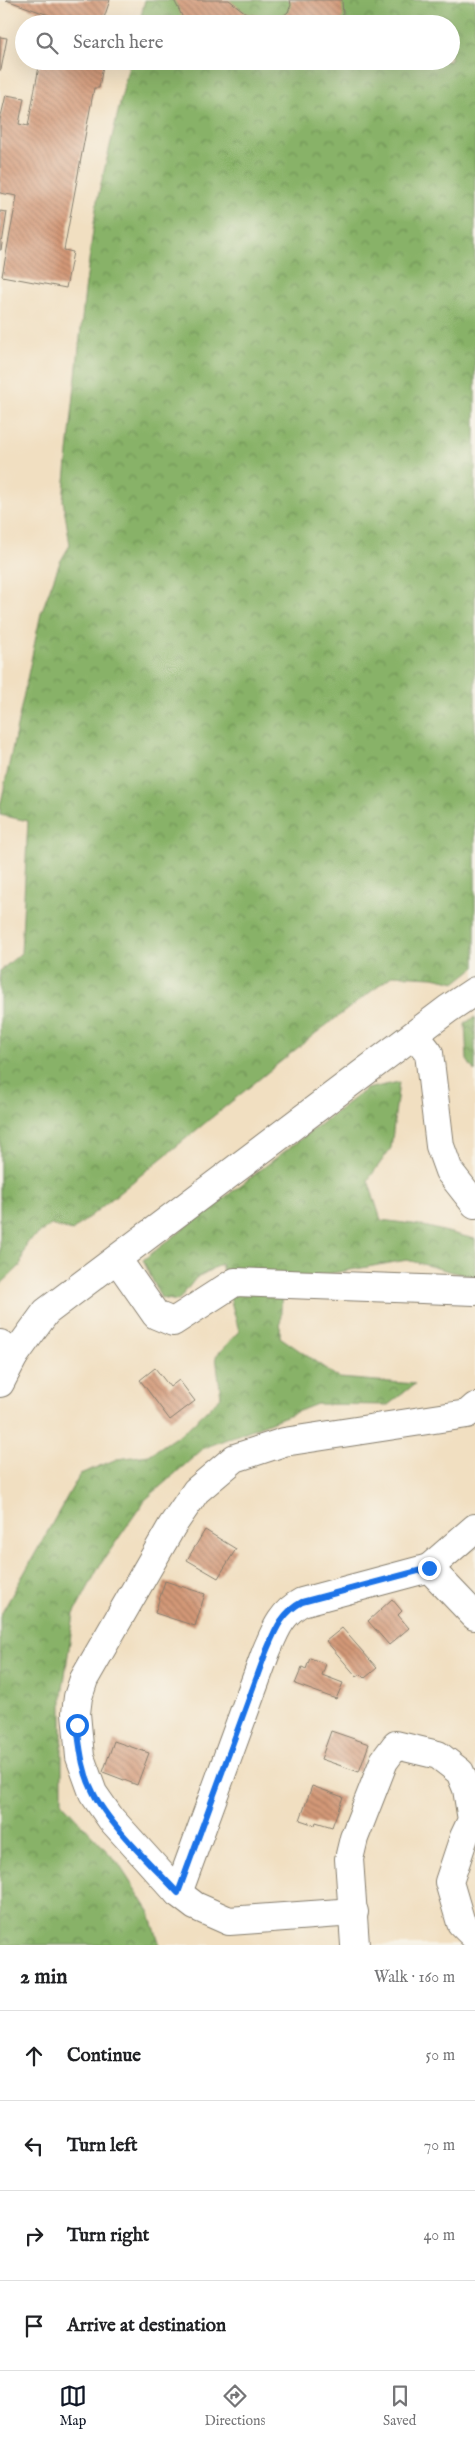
<!DOCTYPE html>
<html lang="en">
<head>
<meta charset="utf-8">
<style>
	:root { --surface:#fff; --page:#f6f6f6; --text:#202124; --muted:#757577; --line:#e0e0e0; --accent:#111827 }
	body { margin:0; font-family:"IM FELL English",serif; background:var(--page); color:var(--text) }
	.stop { position:absolute; width:15px; height:15px; margin:-11px; border:4px solid #1a73e8; border-radius:50%; background:#fff }
	.stop.end { background:#1a73e8; border-color:#fff; box-shadow:0 1px 5px #0008 }
	.list { margin:0; padding:0; list-style:none }
	h2 { display:flex; justify-content:space-between; align-items:center; height:65px; margin:0; padding:0 20px; font-size:21px }
	h2 small { font-size:16px; font-weight:400; color:var(--muted) }
	.list li { display:grid; grid-template-columns:32px 1fr auto; gap:15px; align-items:center; box-sizing:border-box; height:90px; padding:0 20px; border-top:1px solid var(--line) }
	.list b { display:block; font-size:19px; white-space:nowrap }
	.list em { font-size:16px; font-style:normal; color:var(--muted) }
	.icon { flex:none; width:28px; height:28px; fill:none; stroke:currentColor; stroke-width:2; stroke-linecap:round; stroke-linejoin:round }
	.map { position:relative; flex:none; width:475px; height:1945px; overflow:hidden }
	.search { position:absolute; background:var(--surface); box-shadow:0 5px 20px #0002; left:15px; right:15px; top:15px; height:55px; display:flex; align-items:center; gap:12px; box-sizing:border-box; padding:0 18px; border-radius:28px; color:var(--muted); font-size:19px }
	.sheet { height:425px; background:var(--surface) }
	nav { display:flex; justify-content:space-around; align-items:center; box-sizing:border-box; height:70px; border-top:1px solid var(--line); background:var(--surface); font-size:14px; color:var(--muted) }
	nav a { display:grid; justify-items:center; gap:2px }
	nav .on { color:var(--accent) }
	.map>svg:first-child { display:block }
</style>
</head>
<body>
<div class="map">
<svg width="475" height="1945" viewBox="0 0 475 1945">
	<defs>
		<pattern id="forest-crowns" width="20" height="18" patternUnits="userSpaceOnUse" patternTransform="scale(1.25)"><rect width="20" height="18" fill="#88b268"/><path d="M2 6a3 3 0 1 1 6 0M12 15a3 3 0 1 1 6 0" fill="none" stroke="#6e9055"/></pattern>
		<pattern id="building-back-hatch" width="6" height="6" patternUnits="userSpaceOnUse" patternTransform="scale(1.25)"><rect width="6" height="6" fill="#d39877"/><path d="M-1 5l2 2M0 0l6 6M5-1l2 2" fill="none" stroke="#aa7b61"/></pattern>
	</defs>
	<rect width="100%" height="100%" fill="#f7f3e8"/>
	<filter id="ink" filterUnits="userSpaceOnUse"><feTurbulence type="fractalNoise" baseFrequency=".02" numOctaves="2"/><feDisplacementMap in="SourceGraphic" scale="10" xChannelSelector="R" yChannelSelector="G"/><feConvolveMatrix kernelMatrix="1 2 1 2 8 2 1 2 1" color-interpolation-filters="sRGB"/></filter>
	<filter id="wash" filterUnits="userSpaceOnUse"><feTurbulence type="fractalNoise" baseFrequency=".0096" numOctaves="4" result="noise"/><feDisplacementMap in="SourceGraphic" scale="20" xChannelSelector="R" yChannelSelector="G"/><feGaussianBlur stdDeviation="1.12" result="paint"/><feColorMatrix in="noise" values="0 0 0 0 0 0 0 0 0 0 0 0 0 0 0 0 0 1.4 0 .05"/><feComposite in="paint" operator="in"/></filter>
	<g filter="url(#wash)">
		<rect width="100%" height="100%" fill="#f1dfc1"/>
		<!-- forest -->
		<g fill="url(#forest-crowns)" stroke="#526742">
			<path d="M145 0H475V967L456 982 433 977 393 975 316 1033 72 1231 51 1225 27 1242 20 1266 0 1285V971L21 953 28 821 0 815V807L41 613 60 562 70 545 63 500 85 290 97 201 130 61H451V24H139Z"/>
			<path d="M475 1017V1072L467 1060 465 1023Z"/>
			<path d="M399 1082 391 1148 368 1180 381 1220 420 1225 475 1239V1278L407 1260 282 1282 280 1337 339 1378 415 1384 388 1405 317 1404 204 1448 145 1500 100 1565 74 1614 62 1696V1803L118 1863 149 1911 160 1945H0V1616L80 1474 117 1459 149 1455 186 1430 221 1397 216 1356 239 1331 221 1264 196 1278 178 1301 161 1298 143 1260 366 1089Z"/>
		</g>
		<g id="blocks">
			<!-- building -->
			<g fill="url(#building-back-hatch)">
				<path d="M6 0H110L102 24H74Z"/>
				<path d="M174 0H229L246 13 271 18 283 16 288 12 291 5 290 0H342L343 16 341 24H186Z"/>
				<path d="M0 37 7 38 1 70H0Z"/>
				<path d="M40 61H104L99 88H94L64 250 73 252 66 288 2 276 17 196 0 193V120L6 95 24 98 19 124 28 126Z"/>
				<path d="M0 211 7 212 1 250H0Z"/>
				<path d="M155 1368 170 1387 179 1380 195 1401 170 1420 140 1380Z"/>
				<path d="M205 1530 236 1549 218 1578 187 1560Z"/>
				<path d="M165 1581 205 1594 195 1626 155 1613Z"/>
				<path d="M392 1599 402 1611 398 1615 409 1628 389 1645 368 1621Z"/>
				<path d="M342 1628 377 1668 365 1678 361 1674 357 1677 326 1641Z"/>
				<path d="M310 1658 326 1664 322 1675 343 1683 336 1699 295 1684 302 1667 306 1669Z"/>
				<path d="M331 1731 369 1744 359 1772 321 1759Z"/>
				<path d="M114 1741 149 1753 137 1785 103 1772Z"/>
				<path d="M312 1786 343 1797 332 1827 316 1822 315 1825 300 1820Z"/>
			</g>
		</g>
	</g>
	<g filter="url(#ink)">
		<use href="#blocks" fill-opacity="0" stroke="#867e6e" stroke-width="1"/>
		<g fill="none" stroke-linecap="round" stroke-linejoin="round">
			<!-- minor casing -->
			<g stroke="#867e6e" stroke-width="30">
				<g id="minor">
					<path d="M415 1035 429 1053 440 1146 449 1171 475 1204"/>
					<path d="M117 1259 156 1315 173 1322 235 1282 475 1291"/>
					<path d="M0 1344 14 1356 0 1383"/>
					<path d="M14 1356 46 1312 448 1009 475 991"/>
					<path d="M429 1568 475 1528"/>
					<path d="M178 1893 266 1652C275 1631 281 1613 302 1602L429 1568 475 1616"/>
					<path d="M354 1912 229 1921 195 1906 178 1893 111 1819 93 1793 80 1757 76 1713 78 1697 84 1679 172 1526 196 1491 235 1458 284 1442 467 1414 475 1407"/>
					<path d="M355 1945 349 1859 354 1838 384 1761 396 1745 438 1755 460 1772 467 1789 472 1820 464 1837 449 1882 461 1923 475 1937"/>
				</g>
			</g>
			<!-- minor -->
			<use href="#minor" stroke="#fff" stroke-width="28"/>
		</g>
	</g>
	<g fill="none" stroke-linecap="round" stroke-linejoin="round" filter="url(#ink)">
		<!-- route -->
		<path stroke="#1a73e8" stroke-width="6" d="M77 1725C80 1748 82 1771 93 1792 108 1824 153 1866 178 1893L266 1652C275 1631 281 1613 302 1602L429 1568"/>
	</g>
</svg>
<div class="stop" style="left:77px;top:1725px"></div>
<div class="stop end" style="left:429px;top:1568px"></div>
<div class="search"><svg class="icon" aria-label="search" viewBox="0 0 24 24"><circle cx="10" cy="10" r="6"/><path d="M15 15l6 6"/></svg>Search here</div>
</div>
<section class="sheet">
<h2>2 min<small>Walk · 160 m</small></h2>
<ul class="list">
<li><svg class="icon" aria-label="ahead" viewBox="0 0 24 24"><path d="M12 20V5M6 11l6-6 6 6"/></svg><div><b>Continue</b></div><em>50 m</em></li>
<li><svg class="icon" aria-label="left" viewBox="0 0 24 24"><path d="M17 20v-9H6M10 6l-5 5 5 5"/></svg><div><b>Turn left</b></div><em>70 m</em></li>
<li><svg class="icon" aria-label="right" viewBox="0 0 24 24"><path d="M7 20v-9h11M14 6l5 5-5 5"/></svg><div><b>Turn right</b></div><em>40 m</em></li>
<li><svg class="icon" aria-label="arrive" viewBox="0 0 24 24"><path d="M6 21V4h12l-3 4 3 4H6"/></svg><div><b>Arrive at destination</b></div></li>
</ul>
</section>
<nav>
<a class="on"><svg class="icon" aria-label="map" viewBox="0 0 24 24"><path d="M3 6l6-2 6 2 6-2v14l-6 2-6-2-6 2zM9 4v14M15 6v14"/></svg>Map</a>
<a><svg class="icon" aria-label="directions" viewBox="0 0 24 24"><path d="M12 3l9 9-9 9-9-9zM9 14v-3h6M13 9l2 2-2 2"/></svg>Directions</a>
<a><svg class="icon" aria-label="saved" viewBox="0 0 24 24"><path d="M7 4h10v16l-5-4-5 4z"/></svg>Saved</a>
</nav>
</body>
</html>
